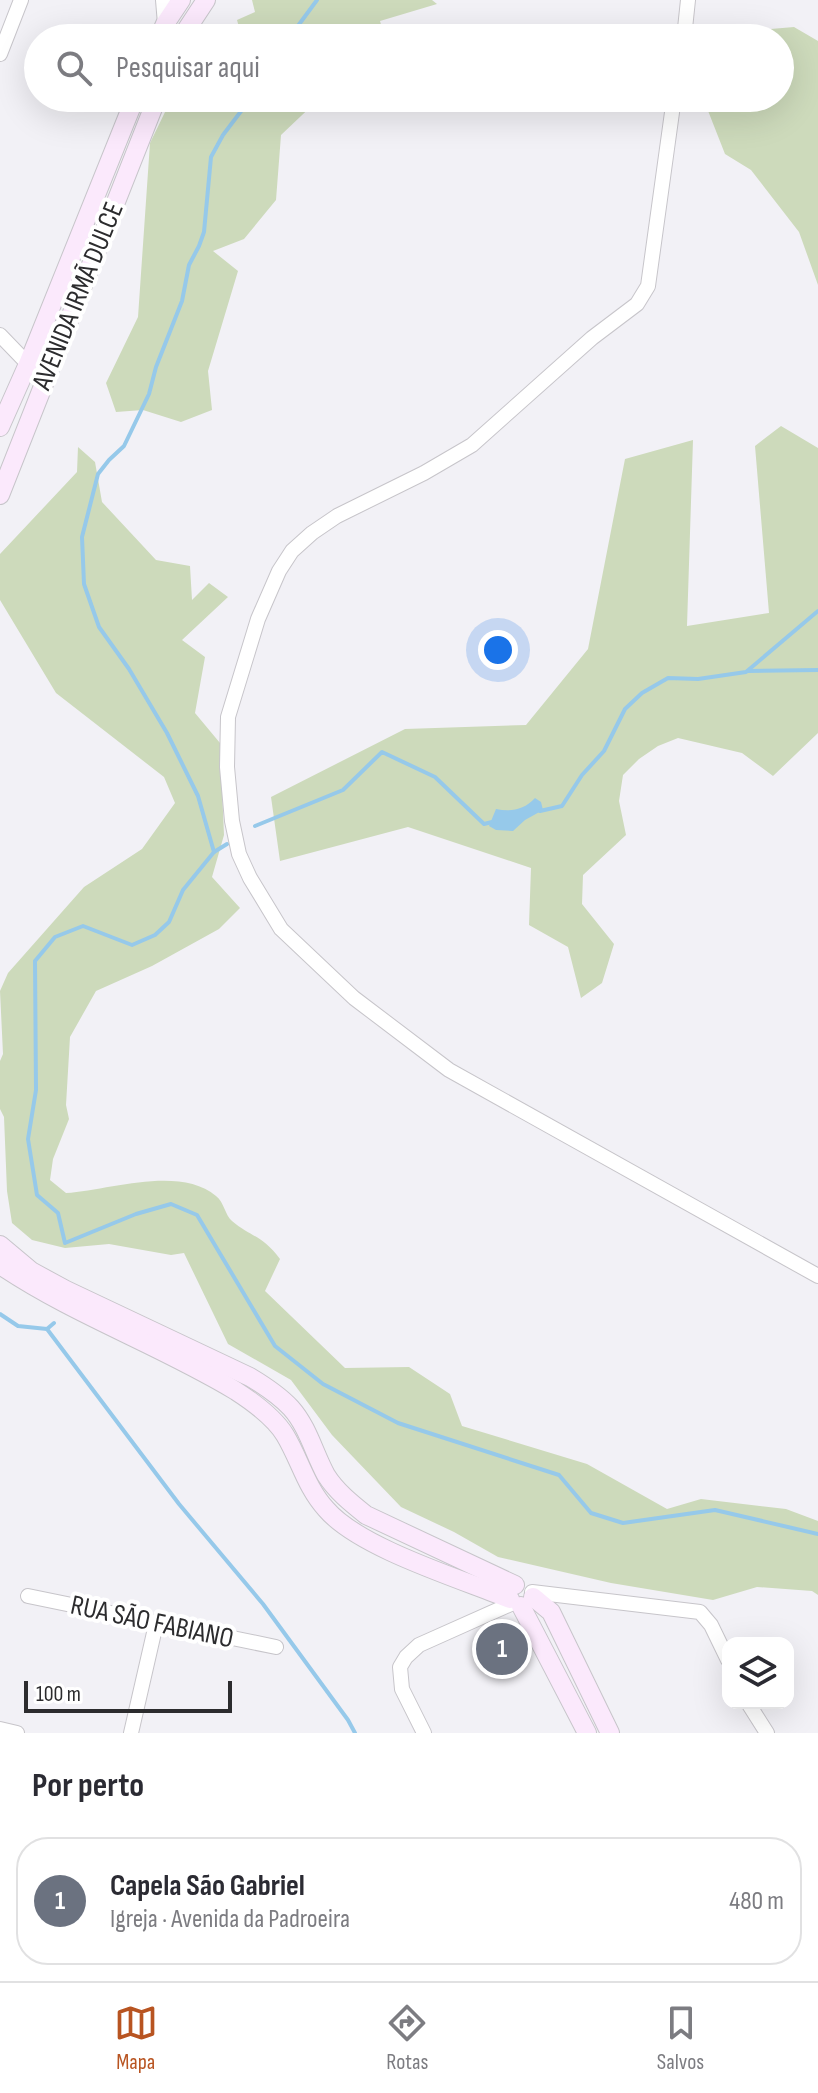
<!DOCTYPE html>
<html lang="pt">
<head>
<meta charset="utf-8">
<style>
	:root { --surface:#fff; --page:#f2f2f3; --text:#2b2b33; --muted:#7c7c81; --line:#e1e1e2; --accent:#b85421 }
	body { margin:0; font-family:"Sofia Sans Condensed",sans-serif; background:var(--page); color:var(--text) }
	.controls { position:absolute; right:24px; bottom:24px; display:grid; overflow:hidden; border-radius:16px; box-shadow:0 8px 32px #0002 }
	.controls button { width:72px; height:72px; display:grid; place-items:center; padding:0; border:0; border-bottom:2px solid var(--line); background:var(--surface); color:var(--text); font:40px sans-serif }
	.scale { position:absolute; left:24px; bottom:20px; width:208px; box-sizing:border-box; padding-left:8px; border:4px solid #2c2c2e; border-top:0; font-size:22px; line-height:28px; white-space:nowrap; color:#2c2c2e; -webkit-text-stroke:6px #fff; paint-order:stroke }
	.you { position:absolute; left:498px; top:650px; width:28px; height:28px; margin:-20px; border:6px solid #fff; border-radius:50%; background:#1a73e8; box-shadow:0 0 0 12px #1a73e833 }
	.badge { display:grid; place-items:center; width:52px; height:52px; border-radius:50%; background:var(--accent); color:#fff; font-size:26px; font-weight:700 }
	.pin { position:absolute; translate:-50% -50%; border:4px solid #fff; box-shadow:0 2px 8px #0006 }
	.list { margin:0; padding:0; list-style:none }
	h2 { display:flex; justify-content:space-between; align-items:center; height:104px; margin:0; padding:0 32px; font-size:34px }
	h2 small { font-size:26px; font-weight:400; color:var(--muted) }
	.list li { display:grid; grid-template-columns:52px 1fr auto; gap:24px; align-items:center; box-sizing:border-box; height:128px; margin:0 16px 16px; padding:0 16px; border:2px solid var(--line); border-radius:32px }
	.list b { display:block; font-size:30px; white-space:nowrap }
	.list p { margin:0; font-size:26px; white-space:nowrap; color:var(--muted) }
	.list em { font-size:26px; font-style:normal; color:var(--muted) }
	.icon { flex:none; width:44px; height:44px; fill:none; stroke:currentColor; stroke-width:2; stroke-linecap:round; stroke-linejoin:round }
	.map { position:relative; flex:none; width:818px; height:1733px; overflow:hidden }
	.search { position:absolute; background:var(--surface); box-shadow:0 8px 32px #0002; left:24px; right:24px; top:24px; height:88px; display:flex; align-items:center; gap:20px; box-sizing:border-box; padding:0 28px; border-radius:44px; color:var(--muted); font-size:30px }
	.sheet { height:248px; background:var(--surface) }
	nav { display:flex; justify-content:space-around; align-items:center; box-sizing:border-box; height:112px; border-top:2px solid var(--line); background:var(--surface); font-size:22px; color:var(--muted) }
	nav a { display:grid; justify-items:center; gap:4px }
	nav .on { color:var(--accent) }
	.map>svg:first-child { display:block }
</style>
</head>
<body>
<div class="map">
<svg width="818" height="1733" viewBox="0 0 818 1733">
	<rect width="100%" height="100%" fill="#f2f1f6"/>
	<!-- green -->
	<g fill="#cddabb">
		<path d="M252 0H432L437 4 380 21 385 38H242L237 20 255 12Z"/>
		<path d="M794 27 818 41V285L799 232 751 170 725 154 703 98H780V38H735L738 32Z"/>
		<path d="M185 98H320L281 135 276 200 244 239 213 251 238 271 208 371 212 410 181 422 143 410 116 412 106 383 138 317 150 143 166 110Z"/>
		<path d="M781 426 818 448V733L773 776 742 753 678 738 658 746 639 759 623 775 619 801 626 835 583 875 582 904 614 944 602 983 581 998 568 947 529 925 531 868 408 827 280 861 271 797 405 729 526 725 588 649 625 459 693 440 687 626 769 613 755 446Z"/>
		<path d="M78 447 95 462 102 502 156 560 190 566 192 600 209 583 228 597 182 640 205 657 195 713 220 743 224 835 212 877 240 908 219 929 152 966 96 991 70 1037 66 1105 69 1119 53 1159 50 1180 66 1193C109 1190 180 1165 216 1196 224 1202 225 1215 232 1221 251 1237 262 1235 280 1259L265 1291 345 1368 409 1367 450 1394 462 1426 587 1464 667 1509 701 1499 786 1509 818 1521V1595L812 1591 757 1587 713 1600 611 1583 498 1557 454 1532 401 1507 332 1435 291 1380 228 1344 184 1253 171 1255 109 1244 65 1248 32 1240 12 1223 7 1191 4 1117 0 1109V1061L3 1054 0 991 8 973 84 887 142 849 175 803 164 777 56 693 0 600V554L77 472Z"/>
	</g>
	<!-- water -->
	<path fill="#96c9ea" d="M535 798 541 802 543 810 525 820 513 831 496 830 489 826 496 809C511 812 524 810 535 798Z"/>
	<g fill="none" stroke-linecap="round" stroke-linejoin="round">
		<!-- stream -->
		<g stroke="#96c9ea" stroke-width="4">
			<path d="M289 38 317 0"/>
			<path d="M748 671 818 670"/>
			<path d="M540 811 562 806 582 775 604 751 625 709 642 693 668 678 698 679 746 672 818 611"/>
			<path d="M255 826 343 790 382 752 435 777 484 824 496 821"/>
			<path d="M227 844 214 852 183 890 169 922 155 935 132 945 83 926 55 937 35 961 36 1090 28 1139 37 1195 58 1213 65 1243 136 1214 171 1204 197 1215 275 1346 323 1384 398 1423 559 1475 591 1513 623 1523 715 1510 818 1534"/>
			<path d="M214 852 198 796 167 733 129 669 99 627 84 584 82 537 98 474 109 460 124 446 149 394 156 367 182 301 189 265 199 246 204 232 211 157 223 135 251 98"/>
			<path d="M0 1314 18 1326 47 1329 54 1323"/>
			<path d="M47 1329 179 1504 263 1604 348 1720 355 1733"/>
		</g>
		<!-- street casing -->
		<g stroke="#c7c5ca" stroke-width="16">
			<g id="street">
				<path d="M163 0 165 24 169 26"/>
				<path d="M684 38 688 0"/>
				<path d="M0 54 21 0"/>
				<path d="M674 98 648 286 637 304 592 338 472 445 424 473 337 516 312 533 292 551 279 571 258 619 228 717 227 767 232 821 239 854 250 878 281 929 354 998 449 1070 818 1276"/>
				<path d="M0 335 28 364 47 375"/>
				<path d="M532 1592 700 1612 711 1625 728 1660"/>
				<path d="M28 1596 276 1647"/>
				<path d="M748 1703 767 1733"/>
				<path d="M0 1729 17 1733"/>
				<path d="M131 1733 156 1624"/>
				<path d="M424 1733 402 1689 400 1667 406 1657 419 1645 513 1603"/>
			</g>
		</g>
		<!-- secondary casing -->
		<g stroke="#c7c5ca" stroke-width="20">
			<g id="secondary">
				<path d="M159 38 165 24 181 0"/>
				<path d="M181 38 206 0"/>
				<path d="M0 427 28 364 135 98"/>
				<path d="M0 495 157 98"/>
				<path d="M0 1245 31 1271 66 1290 250 1377C265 1386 279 1395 291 1408 308 1427 314 1453 326 1475 336 1491 351 1503 366 1515L515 1585"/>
				<path d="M0 1265C74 1315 160 1345 236 1391 253 1402 274 1417 285 1435 300 1460 306 1487 326 1509 359 1548 461 1579 510 1599"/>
				<path d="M533 1597 551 1612 610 1733"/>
				<path d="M521 1606 587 1733"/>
			</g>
		</g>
		<!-- street -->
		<use href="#street" stroke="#fff" stroke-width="14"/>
		<!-- secondary -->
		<use href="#secondary" stroke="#fbe9fc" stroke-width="18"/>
	</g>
	<g text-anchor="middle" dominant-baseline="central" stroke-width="8" stroke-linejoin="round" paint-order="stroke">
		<!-- street labels -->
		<g font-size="28" fill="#2c2c2e" stroke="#fff">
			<text transform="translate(78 296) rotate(-68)">AVENIDA IRMÃ DULCE</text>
			<text transform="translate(152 1622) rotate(12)">RUA SÃO FABIANO</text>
		</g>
	</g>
</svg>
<div class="controls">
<button><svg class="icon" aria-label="layers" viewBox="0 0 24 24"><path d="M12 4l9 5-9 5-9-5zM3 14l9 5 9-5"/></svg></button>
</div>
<div class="scale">100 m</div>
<div class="you"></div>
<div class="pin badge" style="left:502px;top:1649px;background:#6b7280">1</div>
<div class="search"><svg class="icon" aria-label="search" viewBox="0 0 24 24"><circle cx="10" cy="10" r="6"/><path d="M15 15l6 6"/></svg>Pesquisar aqui</div>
</div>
<section class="sheet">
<h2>Por perto<small></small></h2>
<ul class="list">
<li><span class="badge" style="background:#6b7280">1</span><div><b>Capela São Gabriel</b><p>Igreja · Avenida da Padroeira</p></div><em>480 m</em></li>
</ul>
</section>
<nav>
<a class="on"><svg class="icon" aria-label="map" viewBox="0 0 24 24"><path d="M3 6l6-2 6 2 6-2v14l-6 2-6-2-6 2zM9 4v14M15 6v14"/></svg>Mapa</a>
<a><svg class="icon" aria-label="directions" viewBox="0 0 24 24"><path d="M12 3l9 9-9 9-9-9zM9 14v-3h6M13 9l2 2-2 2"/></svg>Rotas</a>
<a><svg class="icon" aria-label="saved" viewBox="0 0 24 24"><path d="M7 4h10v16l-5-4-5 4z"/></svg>Salvos</a>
</nav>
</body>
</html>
